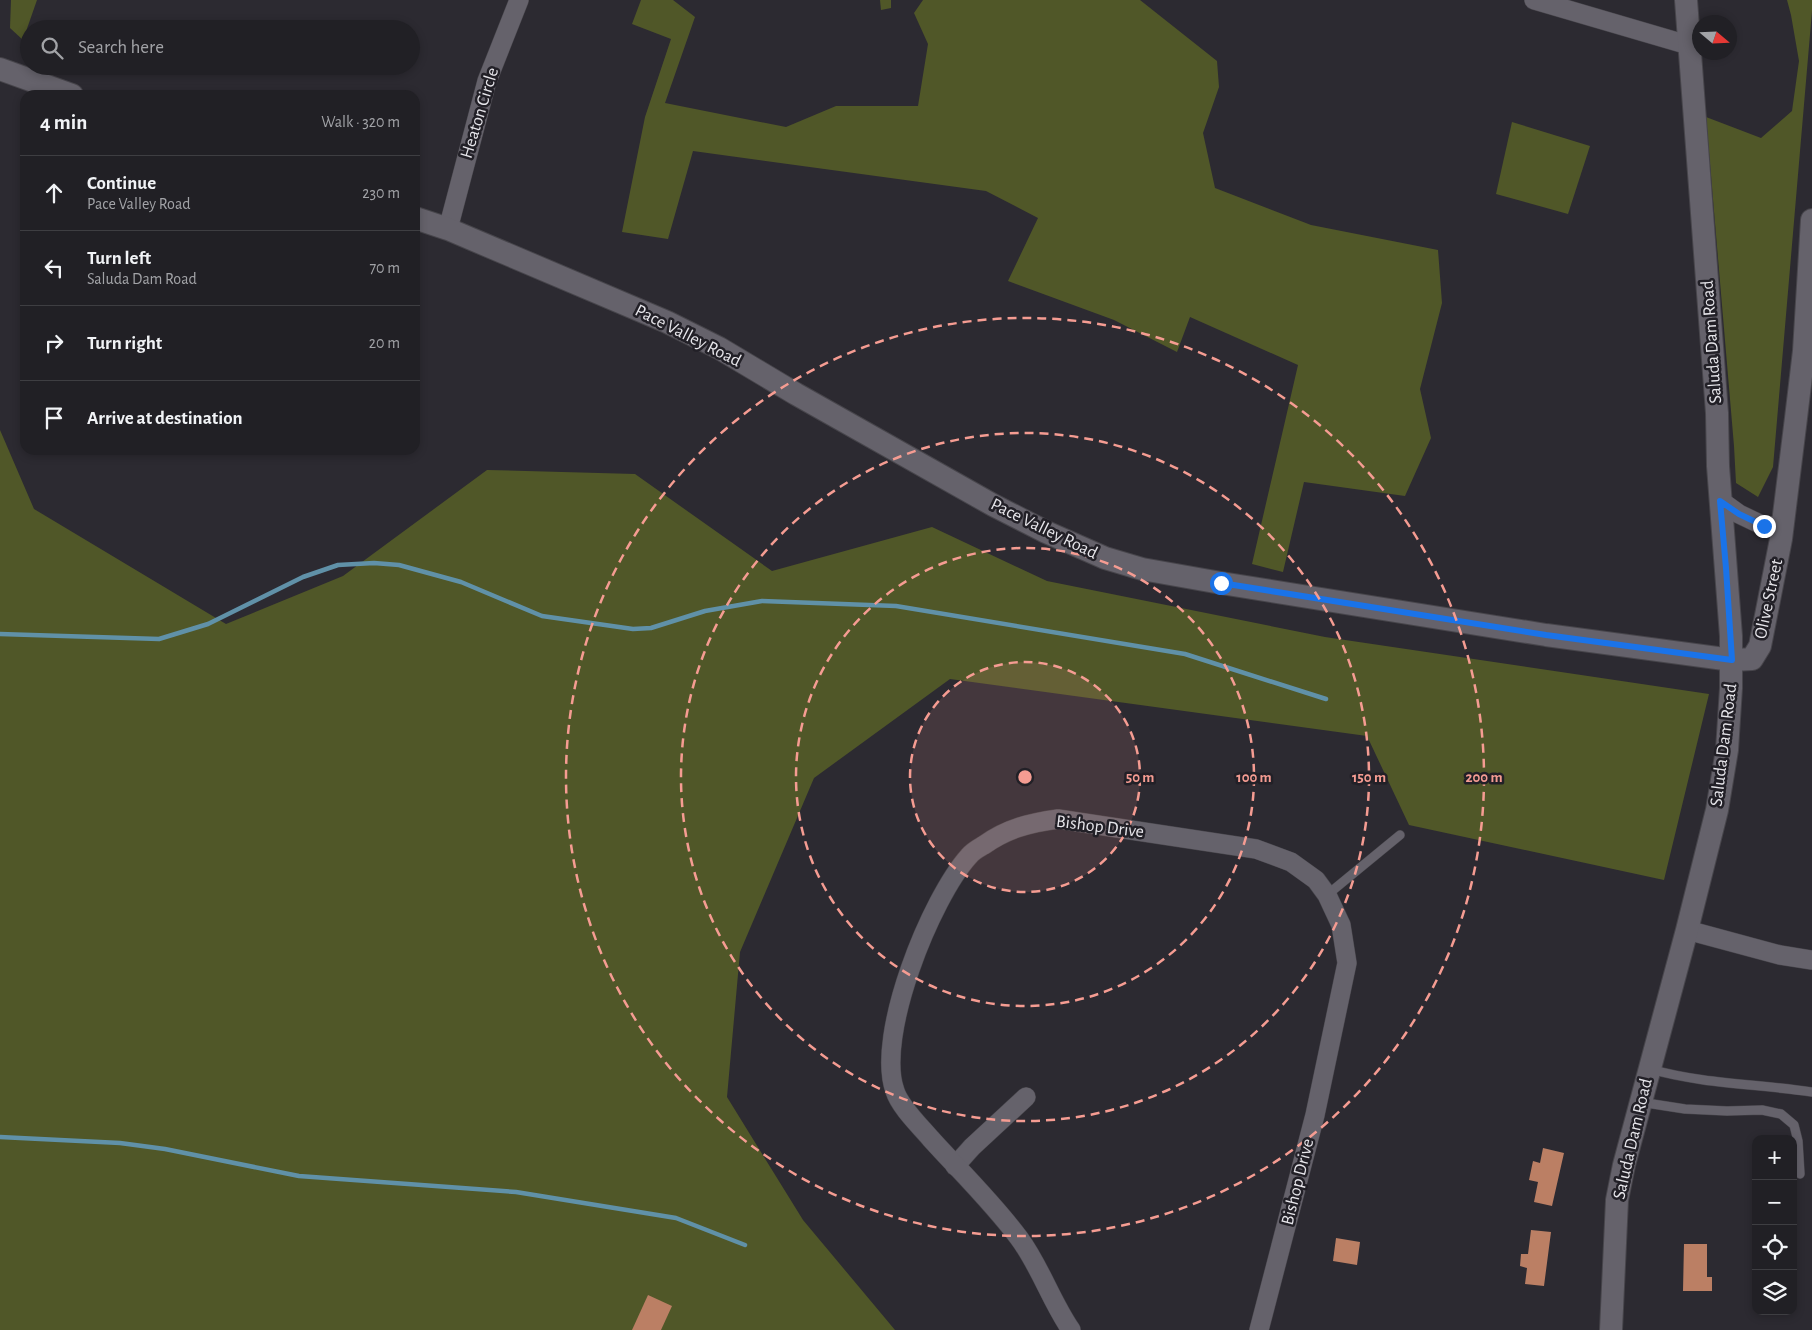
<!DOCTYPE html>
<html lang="en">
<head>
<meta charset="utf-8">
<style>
	:root { --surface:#212025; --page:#2d2d32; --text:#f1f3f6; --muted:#a2a3a7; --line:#3e3e42 }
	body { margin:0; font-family:"Alegreya Sans",sans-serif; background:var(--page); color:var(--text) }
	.controls { position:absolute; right:15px; bottom:15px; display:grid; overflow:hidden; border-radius:10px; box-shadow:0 2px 8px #0003 }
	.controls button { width:45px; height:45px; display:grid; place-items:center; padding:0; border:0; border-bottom:1px solid var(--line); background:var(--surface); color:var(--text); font:25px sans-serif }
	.compass { position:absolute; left:1692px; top:15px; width:45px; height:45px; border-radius:50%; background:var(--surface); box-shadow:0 2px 8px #0003; rotate:109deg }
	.stop { position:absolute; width:15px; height:15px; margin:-11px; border:4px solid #1a73e8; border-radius:50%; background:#fff }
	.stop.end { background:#1a73e8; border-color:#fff; box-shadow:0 1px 5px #0008 }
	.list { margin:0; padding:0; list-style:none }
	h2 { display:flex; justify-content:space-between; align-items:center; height:65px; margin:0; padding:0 20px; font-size:21px }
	h2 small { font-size:16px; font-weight:400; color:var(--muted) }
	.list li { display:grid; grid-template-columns:32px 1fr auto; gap:15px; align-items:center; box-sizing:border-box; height:75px; padding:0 20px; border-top:1px solid var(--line) }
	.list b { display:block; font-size:19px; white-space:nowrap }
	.list p { margin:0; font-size:16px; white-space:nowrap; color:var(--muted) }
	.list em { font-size:16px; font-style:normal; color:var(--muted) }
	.icon { flex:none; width:28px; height:28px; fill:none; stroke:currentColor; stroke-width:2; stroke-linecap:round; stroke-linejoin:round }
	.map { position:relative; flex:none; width:1812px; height:1330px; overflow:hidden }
	.search { position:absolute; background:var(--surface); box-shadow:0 2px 8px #0003; left:20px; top:20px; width:400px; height:55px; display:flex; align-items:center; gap:12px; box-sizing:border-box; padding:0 18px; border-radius:28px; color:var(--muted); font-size:19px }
	.panel { position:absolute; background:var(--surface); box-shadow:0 2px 8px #0003; left:20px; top:90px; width:400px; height:365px; border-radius:15px }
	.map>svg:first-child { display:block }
</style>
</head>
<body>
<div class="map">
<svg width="1812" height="1330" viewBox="0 0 1812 1330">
	<rect width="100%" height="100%" fill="#2c2a31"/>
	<!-- green -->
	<g fill="#505728">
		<path d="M11 0H37L23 40 10 28Z"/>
		<path d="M641 0H673L695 17 665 103 786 127 836 106H918L928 44 914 13 923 0H1140L1217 61 1219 87 1203 133 1215 188 1311 225 1438 250 1442 303 1420 389 1431 438 1405 496 1304 482 1283 572 1252 564 1298 365 1190 317 1177 352 1114 320 1008 281 1038 218 986 191 693 151 668 239 622 232 645 117 671 39 632 24Z"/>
		<path d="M880 0H891V8L881 10Z"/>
		<path d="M1787 0H1812V11L1773 467 1758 497 1736 483 1734 446 1706 117 1761 138 1792 111 1799 61 1791 15Z"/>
		<path d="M1512 122 1590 146 1568 214 1496 194Z"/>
		<path d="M0 430 34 509 226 624 343 576 487 470 635 474 772 571 932 527 1047 581 1325 637 1709 694 1664 880 1409 825 1367 736 950 679 814 778 740 952 727 1097 803 1220 895 1330H0Z"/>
	</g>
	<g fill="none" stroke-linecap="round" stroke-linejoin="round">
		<!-- stream -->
		<g stroke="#6091a8" stroke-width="4.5">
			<path d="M0 634 159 639 208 624 303 577 338 565 374 563 399 565 461 582 542 616 633 629 651 628 705 611 762 601 896 606 1185 654 1326 699"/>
			<path d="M0 1137 120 1143 165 1149 299 1176 516 1192 676 1218 745 1245"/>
		</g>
	</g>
	<!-- building -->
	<g fill="#bb7f64">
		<path d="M1543 1148 1564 1153 1552 1206 1534 1202 1538 1182 1529 1180 1533 1161 1540 1163Z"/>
		<path d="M1531 1230 1551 1232 1544 1286 1525 1284 1527 1268 1520 1266 1521 1254H1528Z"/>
		<path d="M1336 1238 1360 1242 1357 1265 1333 1261Z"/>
		<path d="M1684 1244H1707V1277H1712V1291H1683Z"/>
		<path d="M648 1295 672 1306 661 1330H632Z"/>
	</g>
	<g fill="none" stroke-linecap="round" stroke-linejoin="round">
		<!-- service casing -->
		<g stroke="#47454b" stroke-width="10">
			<g id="service">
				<path d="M1327 895 1400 835"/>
				<path d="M1650 1069C1703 1084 1758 1084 1812 1092"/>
				<path d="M1640 1102 1685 1109 1727 1111 1762 1110 1781 1114 1794 1125 1798 1141 1800 1174"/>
			</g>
		</g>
		<!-- minor casing -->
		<g stroke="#47454b" stroke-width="20">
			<g id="minor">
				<path d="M1534 0 1688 45"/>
				<path d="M448 229 487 81 519 0"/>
				<path d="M1721 501 1739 514 1764 526H1783"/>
				<path d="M1687 930 1780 955 1812 960"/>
				<path d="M955 1166 972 1147 1026 1097"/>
				<path d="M1071 1330C1051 1301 1040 1266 1019 1238 993 1203 960 1171 931 1139 920 1126 900 1107 895 1091 875 1036 931 898 969 856 973 851 979 848 984 845 1008 828 1030 823 1058 819L1256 849 1291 862 1316 880 1327 895 1341 925 1347 963 1315 1115 1259 1330"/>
			</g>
		</g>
		<!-- tertiary casing -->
		<g stroke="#47454b" stroke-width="24">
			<g id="tertiary">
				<path d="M0 69 72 95"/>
				<path d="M415 218 448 229 667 322 719 348 796 394 993 505 1046 532 1105 558 1142 569 1221 583 1546 635 1732 660 1752 659 1760 646 1781 539 1796 418 1804 351 1812 220"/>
				<path d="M1611 1330 1617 1200 1624 1165 1687 930 1717 810 1727 750 1731 688V636L1718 466 1717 413 1686 0"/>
			</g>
		</g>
		<!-- service -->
		<use href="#service" stroke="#65626b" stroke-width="9"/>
		<!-- minor -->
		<use href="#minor" stroke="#65626b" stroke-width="19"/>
		<!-- tertiary -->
		<use href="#tertiary" stroke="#65626b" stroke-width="22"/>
	</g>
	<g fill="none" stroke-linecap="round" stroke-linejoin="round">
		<!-- route -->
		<path stroke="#1a73e8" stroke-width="6" d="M1221 583 1546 635 1732 660 1726 568 1720 501 1739 514 1764 526"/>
	</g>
	<!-- distance rings -->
	<circle cx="1025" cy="777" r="115" fill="#f59c92" fill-opacity=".12"/>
	<g fill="none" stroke="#f59c92" stroke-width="2.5" stroke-dasharray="9 6">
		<circle cx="1025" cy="777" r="115"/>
		<circle cx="1025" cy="777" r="229"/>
		<circle cx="1025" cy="777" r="344"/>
		<circle cx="1025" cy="777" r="459"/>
	</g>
	<g text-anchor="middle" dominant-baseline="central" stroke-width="5" stroke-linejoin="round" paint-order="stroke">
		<!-- street labels -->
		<g font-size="18" fill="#e7e6eb" stroke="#222027">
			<text transform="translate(480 113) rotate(-73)">Heaton Circle</text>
			<text transform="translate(688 336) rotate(27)">Pace Valley Road</text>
			<text transform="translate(1712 342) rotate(-94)">Saluda Dam Road</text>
			<text transform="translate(1044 529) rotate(26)">Pace Valley Road</text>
			<text transform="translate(1769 599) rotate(-78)">Olive Street</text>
			<text transform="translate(1724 745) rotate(-83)">Saluda Dam Road</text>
			<text transform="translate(1100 827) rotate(7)">Bishop Drive</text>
			<text transform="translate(1633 1139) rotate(-77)">Saluda Dam Road</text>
			<text transform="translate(1298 1182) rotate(-76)">Bishop Drive</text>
		</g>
	</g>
	<circle cx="1025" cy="777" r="8" fill="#f59c92" stroke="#222027" stroke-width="2.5"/>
	<g font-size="15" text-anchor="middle" font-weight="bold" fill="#f59c92" stroke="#222027" stroke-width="5" stroke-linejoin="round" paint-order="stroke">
		<text x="1140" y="782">50 m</text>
		<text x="1254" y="782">100 m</text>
		<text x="1369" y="782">150 m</text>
		<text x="1484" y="782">200 m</text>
	</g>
</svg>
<div class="controls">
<button>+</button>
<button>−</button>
<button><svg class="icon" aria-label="locate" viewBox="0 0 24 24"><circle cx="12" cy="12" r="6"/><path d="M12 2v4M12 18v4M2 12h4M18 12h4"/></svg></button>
<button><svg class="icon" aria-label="layers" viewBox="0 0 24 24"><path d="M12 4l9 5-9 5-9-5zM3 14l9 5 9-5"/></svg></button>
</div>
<svg class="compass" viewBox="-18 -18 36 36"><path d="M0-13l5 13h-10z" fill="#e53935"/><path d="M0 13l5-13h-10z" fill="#a2a3a7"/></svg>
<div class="stop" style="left:1221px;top:583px"></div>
<div class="stop end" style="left:1764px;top:526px"></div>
<div class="search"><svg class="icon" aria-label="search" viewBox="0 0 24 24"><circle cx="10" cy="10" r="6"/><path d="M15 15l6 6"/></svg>Search here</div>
<section class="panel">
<h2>4 min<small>Walk · 320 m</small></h2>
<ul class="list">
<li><svg class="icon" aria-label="ahead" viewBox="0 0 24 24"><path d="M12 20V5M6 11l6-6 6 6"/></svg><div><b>Continue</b><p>Pace Valley Road</p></div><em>230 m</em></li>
<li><svg class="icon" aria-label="left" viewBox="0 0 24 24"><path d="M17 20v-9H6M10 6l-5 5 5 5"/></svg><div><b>Turn left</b><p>Saluda Dam Road</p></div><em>70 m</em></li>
<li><svg class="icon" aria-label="right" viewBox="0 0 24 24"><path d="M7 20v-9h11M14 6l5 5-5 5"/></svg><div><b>Turn right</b></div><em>20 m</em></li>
<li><svg class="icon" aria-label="arrive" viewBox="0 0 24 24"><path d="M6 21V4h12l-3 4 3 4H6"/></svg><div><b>Arrive at destination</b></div></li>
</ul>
</section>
</div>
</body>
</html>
